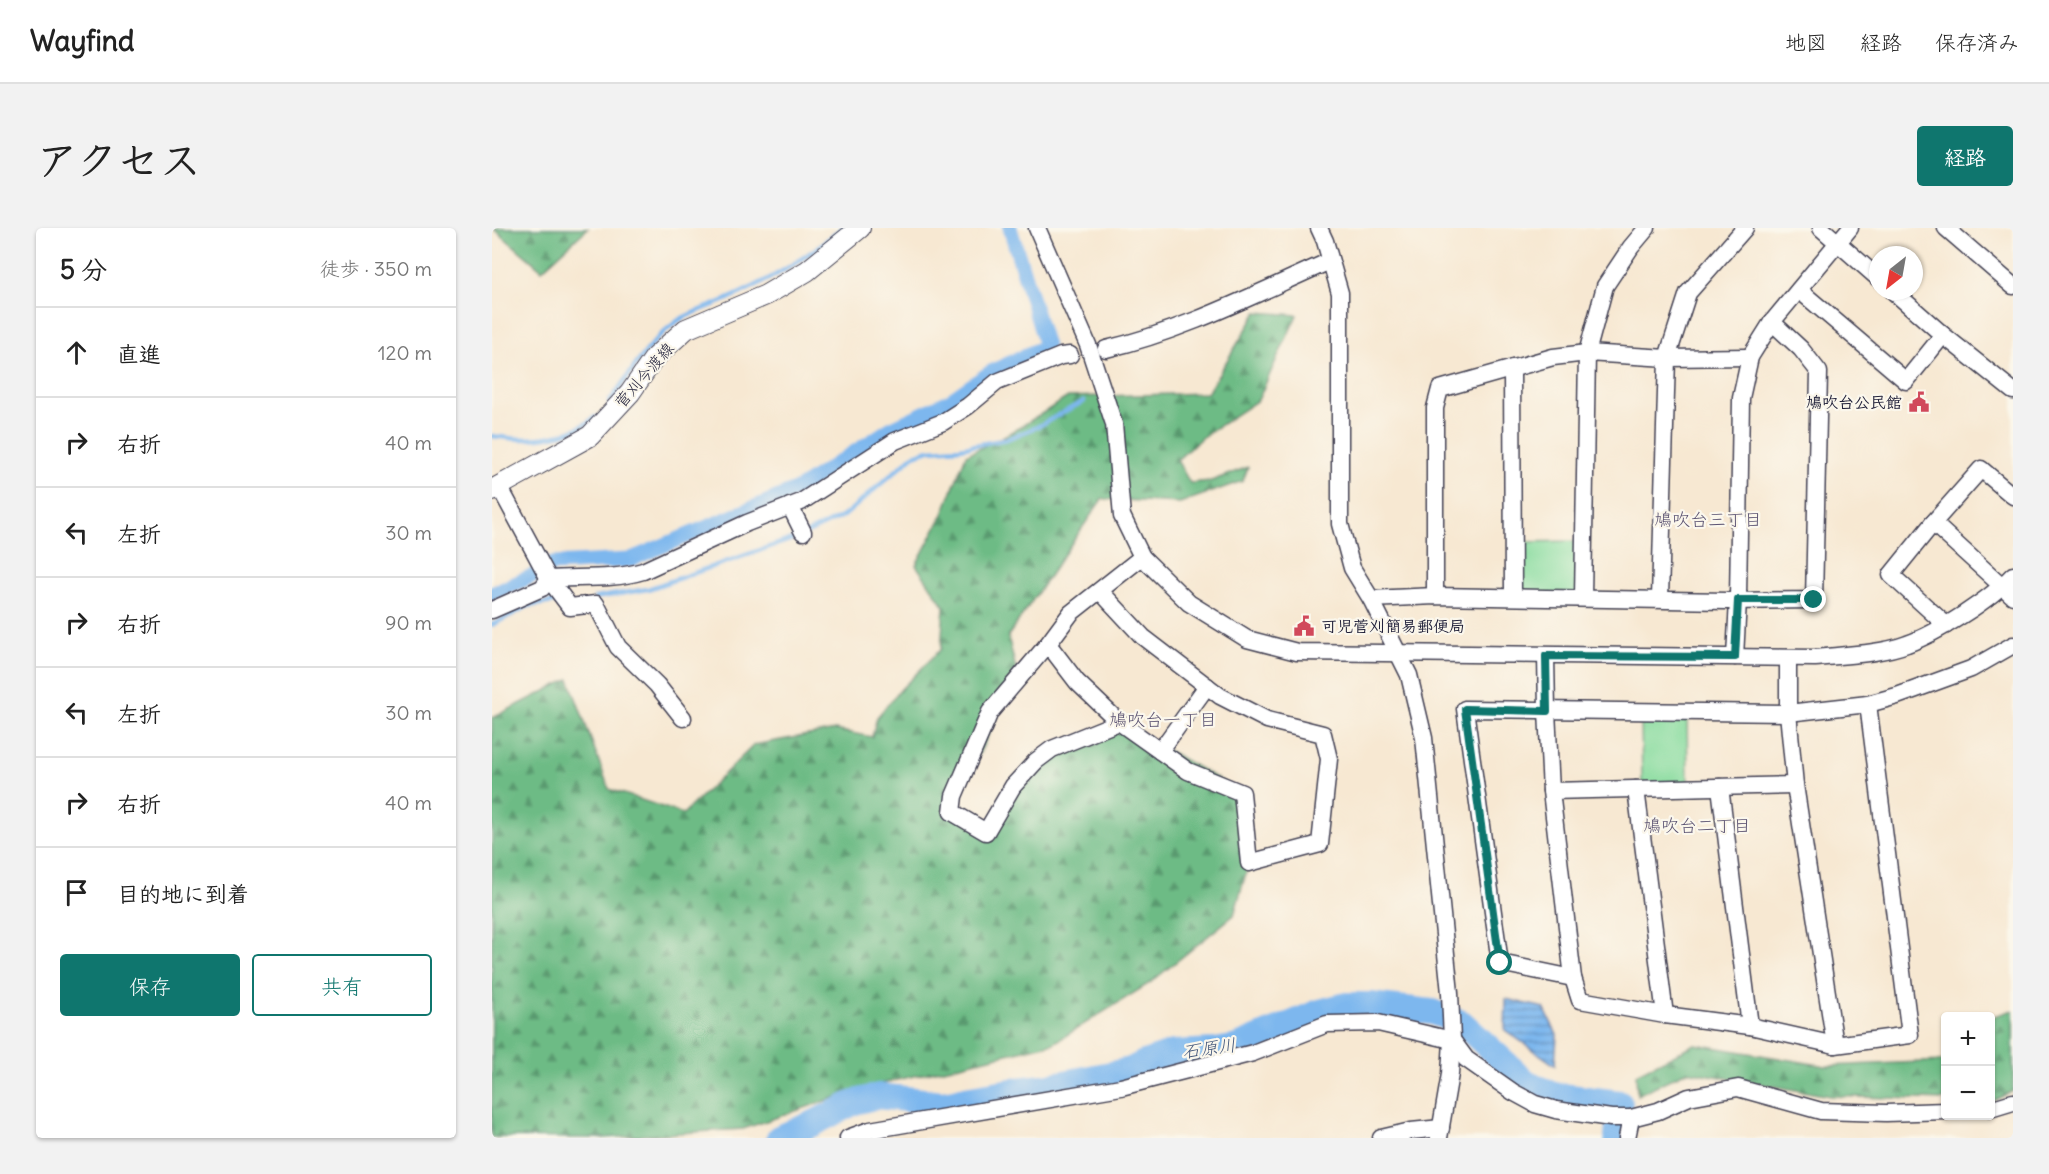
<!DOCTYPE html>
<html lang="ja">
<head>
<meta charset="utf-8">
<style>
	:root { --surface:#fff; --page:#f2f2f2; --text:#222; --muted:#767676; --line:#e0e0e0; --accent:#0f766e }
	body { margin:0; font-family:Delius,"Klee One",sans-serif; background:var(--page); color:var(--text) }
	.controls { position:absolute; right:18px; bottom:18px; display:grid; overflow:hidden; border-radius:6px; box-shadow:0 2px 4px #0004 }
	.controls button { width:54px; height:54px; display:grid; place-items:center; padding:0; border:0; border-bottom:2px solid var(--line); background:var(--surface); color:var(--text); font:30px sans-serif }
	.compass { position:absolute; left:1377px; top:18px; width:54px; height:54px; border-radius:50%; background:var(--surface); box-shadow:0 2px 4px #0004; rotate:211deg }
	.stop { position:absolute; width:18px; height:18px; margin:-14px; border:4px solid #0f766e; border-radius:50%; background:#fff }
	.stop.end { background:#0f766e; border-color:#fff; box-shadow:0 2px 6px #0008 }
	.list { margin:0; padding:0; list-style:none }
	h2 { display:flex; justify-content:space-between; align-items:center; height:78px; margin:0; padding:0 24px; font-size:26px }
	h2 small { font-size:20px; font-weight:400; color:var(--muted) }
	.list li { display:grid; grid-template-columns:39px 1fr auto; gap:18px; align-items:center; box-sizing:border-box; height:90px; padding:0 24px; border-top:2px solid var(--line) }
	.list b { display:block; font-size:22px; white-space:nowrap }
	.list em { font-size:20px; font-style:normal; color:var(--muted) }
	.actions { display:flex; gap:12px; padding:18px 24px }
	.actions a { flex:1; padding:14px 0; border:2px solid var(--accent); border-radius:6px; text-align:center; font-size:21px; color:var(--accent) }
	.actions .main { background:var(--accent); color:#fff }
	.icon { flex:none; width:33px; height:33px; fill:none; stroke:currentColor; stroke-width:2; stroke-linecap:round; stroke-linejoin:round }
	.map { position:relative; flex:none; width:1521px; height:910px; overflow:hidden; border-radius:6px }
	header { display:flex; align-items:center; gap:36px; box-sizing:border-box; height:84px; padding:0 30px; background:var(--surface); border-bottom:2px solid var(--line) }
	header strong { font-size:28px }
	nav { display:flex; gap:33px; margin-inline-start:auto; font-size:21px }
	.intro { display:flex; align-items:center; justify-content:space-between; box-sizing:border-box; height:144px; padding:0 36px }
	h1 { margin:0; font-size:42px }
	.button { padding:15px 27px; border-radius:6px; background:var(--accent); color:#fff; font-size:21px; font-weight:700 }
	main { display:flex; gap:36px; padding:0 36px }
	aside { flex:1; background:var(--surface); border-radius:6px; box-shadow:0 2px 4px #0004 }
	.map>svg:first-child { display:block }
</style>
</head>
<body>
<header>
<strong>Wayfind</strong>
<nav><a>地図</a><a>経路</a><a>保存済み</a></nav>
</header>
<div class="intro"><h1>アクセス</h1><a class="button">経路</a></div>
<main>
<aside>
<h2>5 分<small>徒歩 · 350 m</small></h2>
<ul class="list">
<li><svg class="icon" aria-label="ahead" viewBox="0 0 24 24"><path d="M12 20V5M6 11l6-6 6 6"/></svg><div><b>直進</b></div><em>120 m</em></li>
<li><svg class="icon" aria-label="right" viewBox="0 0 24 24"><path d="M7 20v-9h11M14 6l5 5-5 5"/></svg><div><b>右折</b></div><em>40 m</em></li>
<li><svg class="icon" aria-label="left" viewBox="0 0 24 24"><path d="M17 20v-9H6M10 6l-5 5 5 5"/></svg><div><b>左折</b></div><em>30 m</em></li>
<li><svg class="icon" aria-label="right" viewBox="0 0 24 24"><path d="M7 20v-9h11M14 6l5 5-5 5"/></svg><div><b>右折</b></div><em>90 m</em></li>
<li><svg class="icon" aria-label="left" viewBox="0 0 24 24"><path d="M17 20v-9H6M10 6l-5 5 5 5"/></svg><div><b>左折</b></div><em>30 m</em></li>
<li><svg class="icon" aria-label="right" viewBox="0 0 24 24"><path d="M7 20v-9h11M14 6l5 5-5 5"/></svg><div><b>右折</b></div><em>40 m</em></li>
<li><svg class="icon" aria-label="arrive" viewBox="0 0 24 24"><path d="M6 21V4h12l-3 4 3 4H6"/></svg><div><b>目的地に到着</b></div></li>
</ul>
<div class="actions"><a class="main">保存</a><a>共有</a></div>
</aside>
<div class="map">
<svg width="1521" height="910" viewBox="0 0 1521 910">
	<defs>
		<pattern id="forest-firs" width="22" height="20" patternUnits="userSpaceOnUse" patternTransform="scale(1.5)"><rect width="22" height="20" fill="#6dbb85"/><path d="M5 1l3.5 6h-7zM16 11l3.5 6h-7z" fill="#59986e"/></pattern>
		<pattern id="water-rules" width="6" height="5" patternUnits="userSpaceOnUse" patternTransform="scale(1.5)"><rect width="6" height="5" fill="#7db7ee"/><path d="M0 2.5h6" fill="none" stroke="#6694c2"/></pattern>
	</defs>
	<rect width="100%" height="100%" fill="#fbf7ec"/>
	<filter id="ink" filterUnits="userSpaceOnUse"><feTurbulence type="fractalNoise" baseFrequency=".0167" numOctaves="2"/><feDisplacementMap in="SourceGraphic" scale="12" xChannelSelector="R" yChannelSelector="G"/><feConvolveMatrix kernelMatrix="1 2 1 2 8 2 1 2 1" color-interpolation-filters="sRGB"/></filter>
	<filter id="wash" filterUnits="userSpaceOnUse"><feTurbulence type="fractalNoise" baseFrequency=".008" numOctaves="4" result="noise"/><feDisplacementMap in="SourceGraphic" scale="24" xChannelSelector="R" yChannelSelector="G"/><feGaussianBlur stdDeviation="1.35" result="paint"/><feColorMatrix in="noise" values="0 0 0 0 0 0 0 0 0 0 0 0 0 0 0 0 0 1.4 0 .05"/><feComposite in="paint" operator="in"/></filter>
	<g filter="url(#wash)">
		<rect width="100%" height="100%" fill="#f7e8d2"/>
		<!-- green -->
		<g fill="#87db9e" stroke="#547e6c" stroke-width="1.5">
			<path d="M1092 313 1091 370 1021 368V314Z"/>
			<path d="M1149 484H1195L1196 560H1150Z"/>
		</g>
		<!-- forest -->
		<g fill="url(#forest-firs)" stroke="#486e60" stroke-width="1.5">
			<path d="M1 0H96L50 42Z"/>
			<path d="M765 84 805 87 766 172 709 210 685 232 698 255 719 253 756 239 751 253 688 275 610 271 516 408 525 446 459 586 494 604 544 533 627 494 750 565 757 635 742 687 658 755 562 815 371 860 251 901 110 910 0 909V490L77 451 117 561 191 586 262 517 343 502 380 509 385 489 410 460 449 421 452 378 424 337 451 286 474 227 522 203 576 169 715 165Z"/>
			<path d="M1521 782V863L1499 874V789Z"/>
			<path d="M1203 816 1334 838 1453 833V872L1338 868 1195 843 1145 867 1144 846Z"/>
		</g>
		<!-- water -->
		<path fill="url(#water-rules)" stroke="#506c94" stroke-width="1.5" d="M1014 771 1052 780 1065 807 1063 837 1013 802Z"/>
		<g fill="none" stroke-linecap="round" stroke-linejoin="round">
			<!-- stream -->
			<g stroke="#7db7ee" stroke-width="4.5">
				<path d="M117 174C137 148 156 114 184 94 198 84 222 78 238 70 282 50 313 31 350 0"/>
				<path d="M0 208C9 209 20 211 29 211 53 211 84 206 103 189"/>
				<path d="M103 370 156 361 309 308 353 287 422 227 437 222 468 220 515 211 545 199 592 173"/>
				<path d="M0 397 36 378 68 373"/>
			</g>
			<!-- canal -->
			<path stroke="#7db7ee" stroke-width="15" d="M0 366 49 344 61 336 137 332 306 261 398 201 459 172 499 144 554 118 518 0"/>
			<!-- river -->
			<path stroke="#7db7ee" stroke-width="26" d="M287 910 322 895 363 874 386 868 450 875 525 862 552 859 639 842 652 835 681 825 723 823 746 819 827 784 854 777H879L940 784 970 795 1034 854 1061 867 1128 875 1125 910"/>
		</g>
	</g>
	<g filter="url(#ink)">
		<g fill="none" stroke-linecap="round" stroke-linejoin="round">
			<!-- minor casing -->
			<g stroke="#424052" stroke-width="19">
				<g id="minor">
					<path d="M545 0 596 117 622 196 630 288 650 329 697 375 755 411 805 424 1323 430C1351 427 1389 426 1415 416 1446 405 1499 371 1521 347"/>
					<path d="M827 0 833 13 848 65V296L860 340 879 371 917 447 932 510 958 765 960 812 958 846 947 910"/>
					<path d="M1329 0 1386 50"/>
					<path d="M1454 0 1521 58"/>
					<path d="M1307 62 1414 153 1451 107"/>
					<path d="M1401 63 1451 107 1521 163"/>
					<path d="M614 121C692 103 765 65 838 33"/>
					<path d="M1020 140 1021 368"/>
					<path d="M7 258 57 351 78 379 104 376 126 419 165 457 191 490"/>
					<path d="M1521 268 1489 241 1441 295 1521 368"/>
					<path d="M298 278 311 304"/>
					<path d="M1441 295 1399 347 1454 397"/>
					<path d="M943 368V180L948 161 1061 129 1095 125 1175 130 1258 129"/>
					<path d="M1091 370 1095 125 1113 58 1139 19 1155 0"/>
					<path d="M1168 370 1175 130 1196 65 1253 0"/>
					<path d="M879 371 943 368 1235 373 1322 372 1327 144 1309 121 1280 94"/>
					<path d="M0 382 50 360 57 351C88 349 122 352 151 343L255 295 309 274 403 213 451 194 476 178 505 154 569 128 578 127"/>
					<path d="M556 416 585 454 627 494 696 543 750 565 757 635 828 616 837 531 831 506 775 492 728 468 651 409 608 363"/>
					<path d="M1054 428 1055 483 1059 563 1081 750 1088 772 1173 787 1258 798 1343 817 1418 807 1376 476"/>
					<path d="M1243 429 1246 372 1249 170 1258 129 1280 94 1358 0"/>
					<path d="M1296 430V485L1303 557 1343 817"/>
					<path d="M627 494 560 521 544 533 521 558 494 604 460 584 462 568 498 484 556 416 579 385 650 329"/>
					<path d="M668 523 715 458"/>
					<path d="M1228 559 1258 798"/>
					<path d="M1144 561 1173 787"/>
					<path d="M1059 563 1303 557"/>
					<path d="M1081 750 1008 735 973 481 1296 485 1376 476 1405 468 1479 441 1521 417"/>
					<path d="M1498 881 1521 874"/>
					<path d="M356 910 378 902 629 859 761 825 835 796 886 795 960 812 974 831 1021 864 1043 876 1064 882 1119 890H1139L1166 883 1197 869 1246 860 1329 883 1394 885 1454 883"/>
					<path d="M889 910 919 903 949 900"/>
					<path d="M1135 910 1139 890"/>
				</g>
			</g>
			<!-- major casing -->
			<g stroke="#424052" stroke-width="22">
				<path id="major" d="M0 262 98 208 138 165 163 129 194 101 274 67 315 43 368 0"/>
			</g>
			<!-- minor -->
			<use href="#minor" stroke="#fff" stroke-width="16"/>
			<!-- major -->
			<use href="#major" stroke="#fff" stroke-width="20"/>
		</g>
	</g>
	<g fill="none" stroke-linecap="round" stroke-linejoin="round" filter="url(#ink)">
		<!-- route -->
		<path stroke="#0f766e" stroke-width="8" d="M1008 735 973 481 1055 483 1054 428 1243 429 1246 372H1322"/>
	</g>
	<!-- icons -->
	<defs>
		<g id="civic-bare" transform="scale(1.62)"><path d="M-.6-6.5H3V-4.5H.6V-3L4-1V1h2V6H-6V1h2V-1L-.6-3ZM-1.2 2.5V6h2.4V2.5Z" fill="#d1495b" stroke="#fbf7ec" stroke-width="2.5" paint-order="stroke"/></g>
	</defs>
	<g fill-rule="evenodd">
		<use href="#civic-bare" x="1427" y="174"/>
		<use href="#civic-bare" x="812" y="398"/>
	</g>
	<g text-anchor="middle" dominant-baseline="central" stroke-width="4.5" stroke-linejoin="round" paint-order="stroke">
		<!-- street labels -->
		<g font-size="16" fill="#22223b" stroke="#fbf7ec">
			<text transform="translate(152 147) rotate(-49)">菅刈今渡線</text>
		</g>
		<!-- poi labels -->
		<g font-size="16" font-weight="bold" fill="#22223b" stroke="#fbf7ec" text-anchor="end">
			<text x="1410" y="174">鳩吹台公民館</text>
			<text x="829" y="398" text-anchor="start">可児菅刈簡易郵便局</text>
		</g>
		<!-- neighbourhood labels -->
		<g font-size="18" fill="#5e5674" stroke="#fbf7ec">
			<text x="1216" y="291">鳩吹台三丁目</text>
			<text x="671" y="491">鳩吹台一丁目</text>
			<text x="1205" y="597">鳩吹台二丁目</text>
		</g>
		<!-- water labels -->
		<g font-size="18" font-style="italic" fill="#42567a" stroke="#fbf7ec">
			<text transform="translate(717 820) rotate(-8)">石原川</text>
		</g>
	</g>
</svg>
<div class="controls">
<button>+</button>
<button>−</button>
</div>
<svg class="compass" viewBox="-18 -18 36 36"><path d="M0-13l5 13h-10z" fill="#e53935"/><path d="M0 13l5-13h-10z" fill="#767676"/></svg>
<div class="stop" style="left:1008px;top:735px"></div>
<div class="stop end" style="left:1322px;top:372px"></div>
</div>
</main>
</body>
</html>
